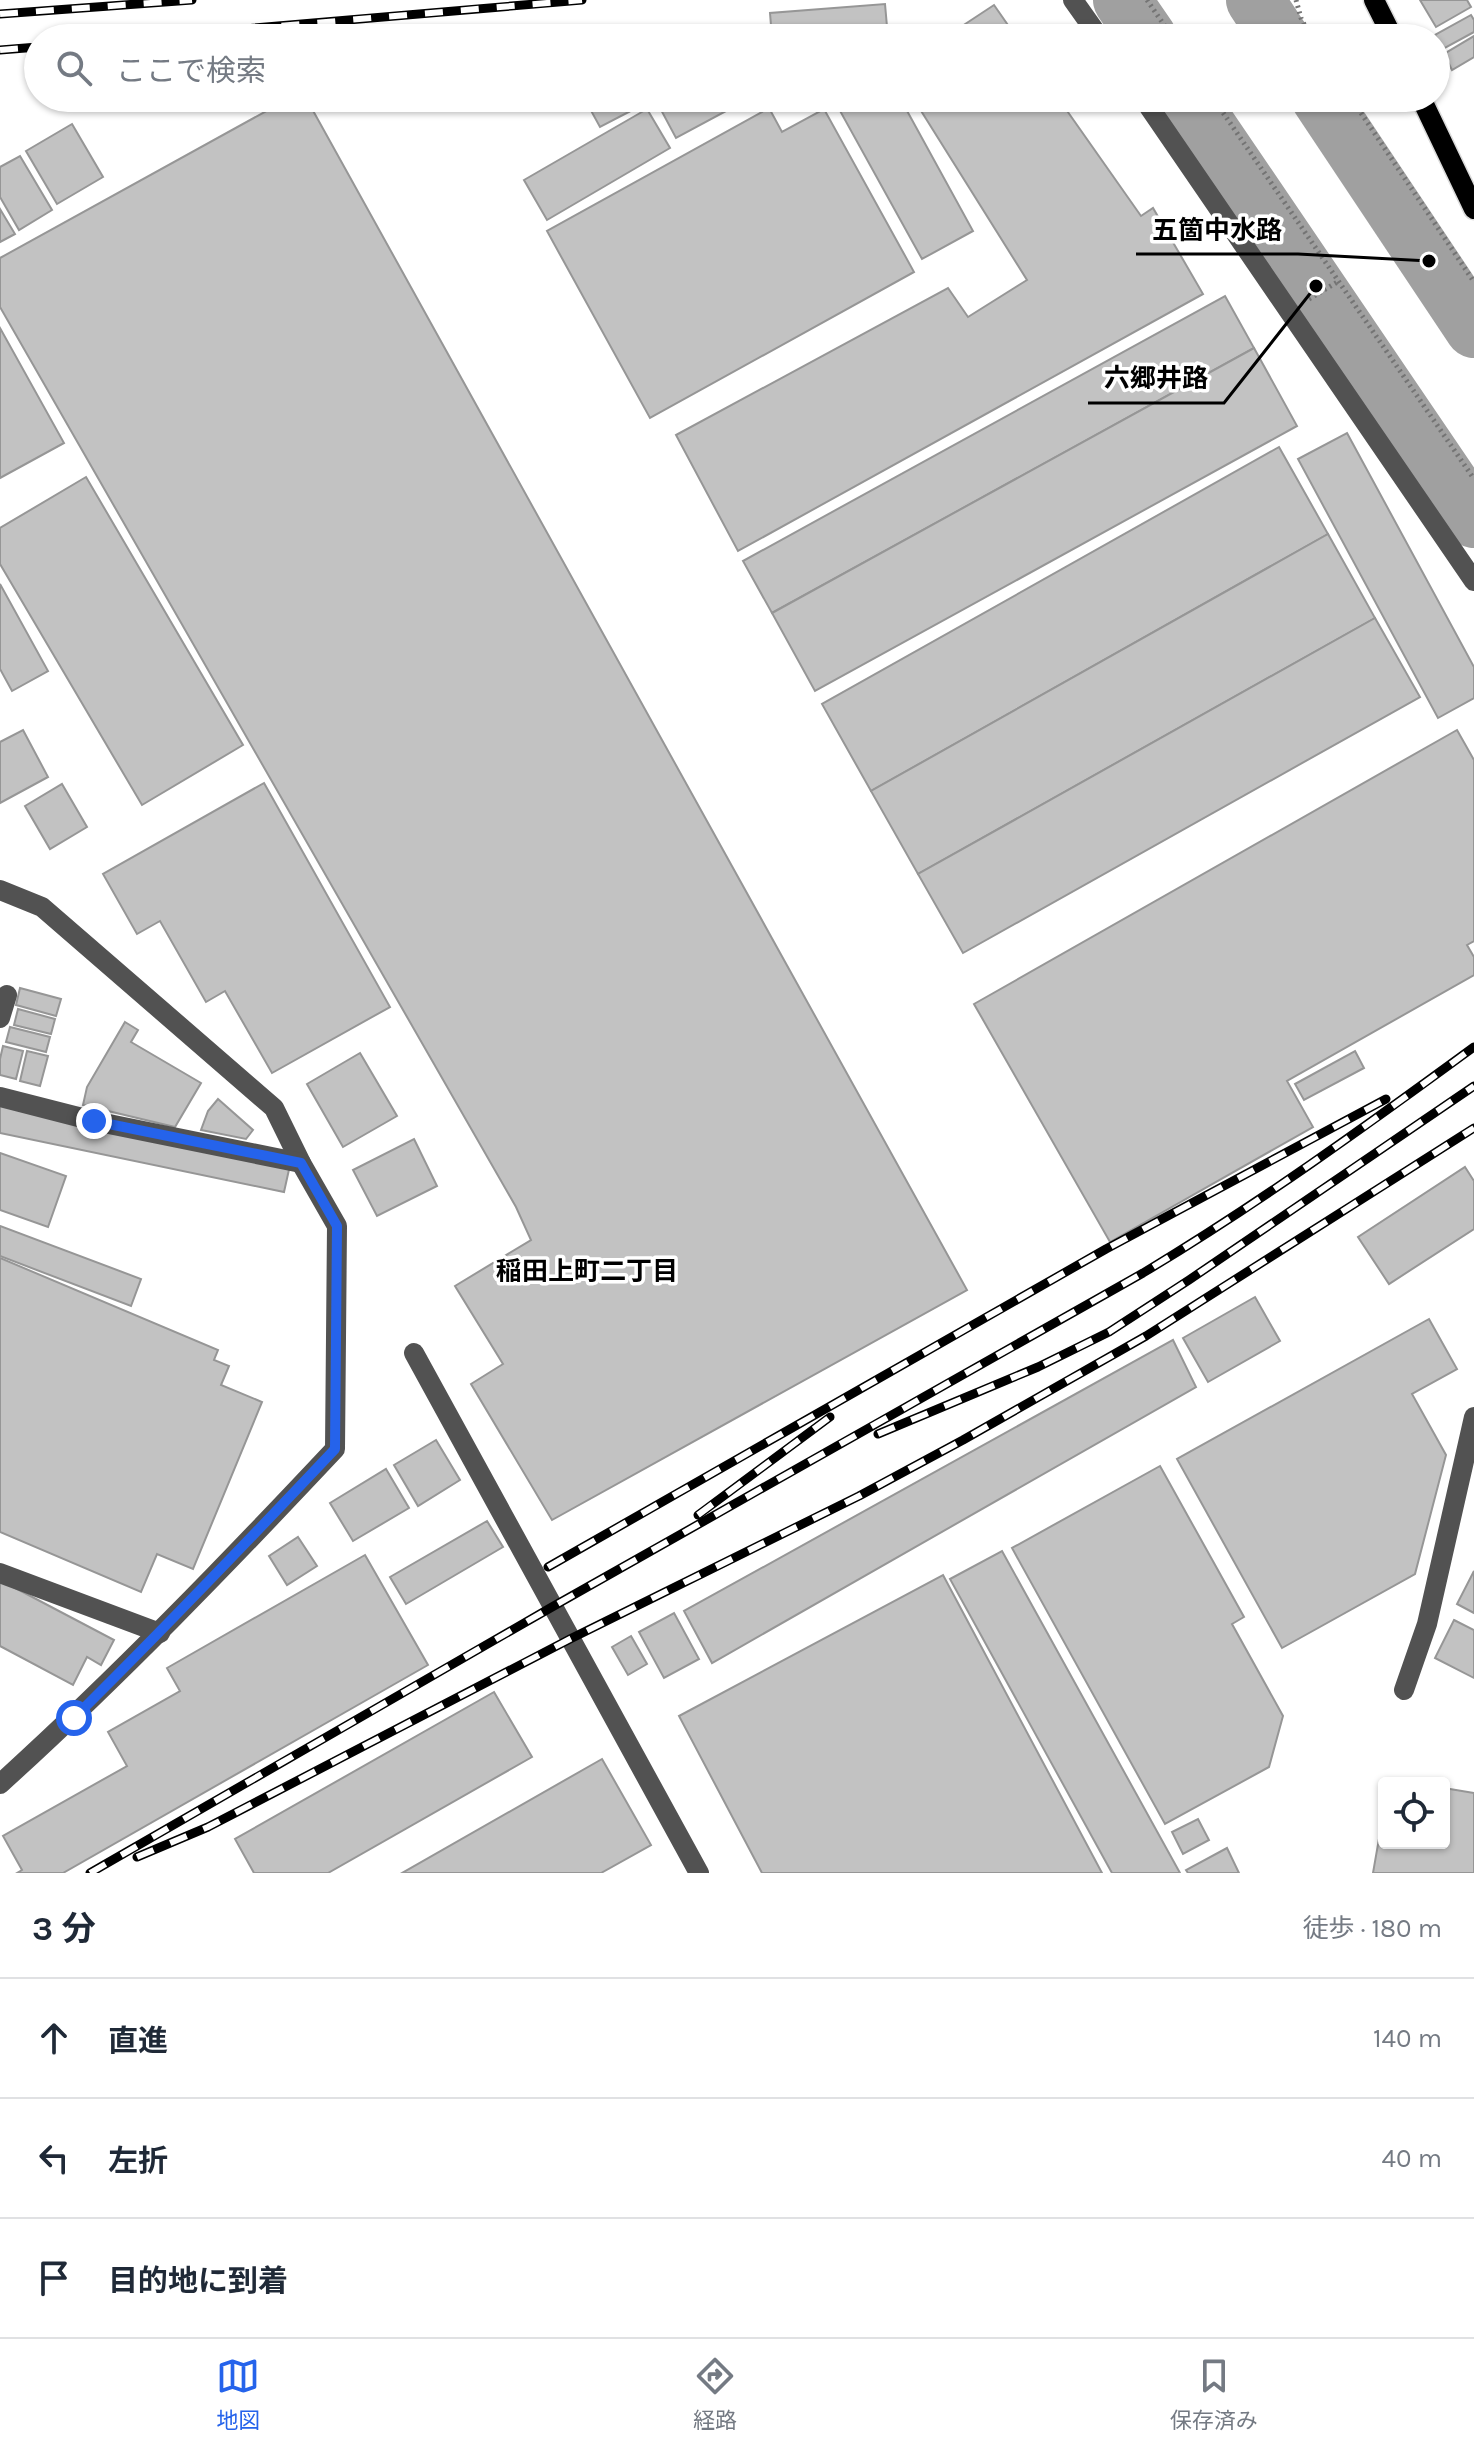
<!DOCTYPE html>
<html lang="ja">
<head>
<meta charset="utf-8">
<style>
	:root { --surface:#fff; --page:#f6f6f7; --text:#1f2937; --muted:#747a83; --line:#e0e1e3; --accent:#2563eb }
	body { margin:0; font-family:Karla,"Noto Sans JP",sans-serif; background:var(--page); color:var(--text) }
	.controls { position:absolute; right:24px; bottom:24px; display:grid; overflow:hidden; border-radius:8px; box-shadow:0 2px 6px #0004 }
	.controls button { width:72px; height:72px; display:grid; place-items:center; padding:0; border:0; border-bottom:2px solid var(--line); background:var(--surface); color:var(--text); font:40px sans-serif }
	.stop { position:absolute; width:24px; height:24px; margin:-18px; border:6px solid #2563eb; border-radius:50%; background:#fff }
	.stop.end { background:#2563eb; border-color:#fff; box-shadow:0 2px 8px #0008 }
	.list { margin:0; padding:0; list-style:none }
	h2 { display:flex; justify-content:space-between; align-items:center; height:104px; margin:0; padding:0 32px; font-size:34px }
	h2 small { font-size:26px; font-weight:400; color:var(--muted) }
	.list li { display:grid; grid-template-columns:52px 1fr auto; gap:24px; align-items:center; box-sizing:border-box; height:120px; padding:0 32px; border-top:2px solid var(--line) }
	.list b { display:block; font-size:30px; white-space:nowrap }
	.list em { font-size:26px; font-style:normal; color:var(--muted) }
	.icon { flex:none; width:44px; height:44px; fill:none; stroke:currentColor; stroke-width:2; stroke-linecap:round; stroke-linejoin:round }
	.map { position:relative; flex:none; width:1474px; height:1873px; overflow:hidden }
	.search { position:absolute; background:var(--surface); box-shadow:0 2px 6px #0004; left:24px; right:24px; top:24px; height:88px; display:flex; align-items:center; gap:20px; box-sizing:border-box; padding:0 28px; border-radius:44px; color:var(--muted); font-size:30px }
	.sheet { height:464px; background:var(--surface) }
	nav { display:flex; justify-content:space-around; align-items:center; box-sizing:border-box; height:112px; border-top:2px solid var(--line); background:var(--surface); font-size:22px; color:var(--muted) }
	nav a { display:grid; justify-items:center; gap:4px }
	nav .on { color:var(--accent) }
	.map>svg:first-child { display:block }
</style>
</head>
<body>
<div class="map">
<svg width="1474" height="1873" viewBox="0 0 1474 1873">
	<rect width="100%" height="100%" fill="#fff"/>
	<g fill="none" stroke-linecap="round" stroke-linejoin="round">
		<!-- river -->
		<g stroke="#a0a0a0" stroke-width="58">
			<path d="M1122 0 1148 38"/>
			<path d="M1255 0 1280 38"/>
			<path d="M1188 98 1474 519"/>
			<path d="M1320 98 1474 329"/>
		</g>
	</g>
	<!-- building -->
	<g fill="#c2c2c2" stroke="#969696" stroke-width="2">
		<path d="M1420 0H1467L1471 7 1436 27Z"/>
		<path d="M885 4 888 38H772L770 13Z"/>
		<path d="M994 5 1017 38H944Z"/>
		<path d="M1471 15 1474 20V32L1443 49 1435 35Z"/>
		<path d="M1474 36V57L1452 70 1444 54Z"/>
		<path d="M290 98H306L967 1290 552 1520 471 1384 503 1364 455 1286 531 1240 516 1207 0 307V258Z"/>
		<path d="M605 98H646L648 102 600 127 589 107Z"/>
		<path d="M678 98H739L741 103 676 138 660 108Z"/>
		<path d="M859 98H900L973 231 922 259 839 109Z"/>
		<path d="M913 98H1058L1141 216 1153 208 1203 294 738 551 676 435 948 288 968 317 1027 280Z"/>
		<path d="M769 108 782 132 824 109 914 272 650 418 547 231Z"/>
		<path d="M647 109 670 148 547 220 524 180Z"/>
		<path d="M72 124 103 177 57 204 26 151Z"/>
		<path d="M20 156 52 210 19 230 0 197V167Z"/>
		<path d="M0 209 15 234 0 242Z"/>
		<path d="M1225 296 1254 348 772 613 743 561Z"/>
		<path d="M0 328 64 443 0 478Z"/>
		<path d="M1254 348 1297 426 815 691 772 613Z"/>
		<path d="M1347 433 1474 667V698L1438 718 1298 459Z"/>
		<path d="M1279 447 1328 534 871 791 822 704Z"/>
		<path d="M86 477 243 745 142 805 0 564V528Z"/>
		<path d="M1328 534 1375 618 918 874 871 791Z"/>
		<path d="M0 584 48 671 12 691 0 669Z"/>
		<path d="M1375 618 1420 697 963 953 918 874Z"/>
		<path d="M23 730 48 777 0 803V742Z"/>
		<path d="M1457 730 1474 760V941L1467 945 1474 957V975L1287 1081 1313 1127 1110 1242 974 1004Z"/>
		<path d="M264 783 390 1007 272 1073 225 991 206 1002 160 921 137 934 103 874Z"/>
		<path d="M62 784 87 827 50 849 25 806Z"/>
		<path d="M20 988 61 999 56 1016 16 1005Z"/>
		<path d="M18 1009 55 1019 51 1034 14 1025Z"/>
		<path d="M125 1022 138 1030 131 1042 201 1083 175 1127 83 1105 87 1087Z"/>
		<path d="M10 1027 50 1037 46 1052 6 1042Z"/>
		<path d="M3 1046 23 1051 16 1079 0 1075V1059Z"/>
		<path d="M27 1051 48 1056 40 1086 20 1081Z"/>
		<path d="M1355 1051 1364 1068 1304 1100 1295 1084Z"/>
		<path d="M360 1053 397 1116 343 1147 307 1084Z"/>
		<path d="M218 1099 253 1130 246 1139 201 1130 208 1111Z"/>
		<path d="M0 1104 290 1165 284 1192 0 1133Z"/>
		<path d="M414 1139 437 1186 377 1216 353 1170Z"/>
		<path d="M0 1153 66 1176 48 1227 0 1210Z"/>
		<path d="M1465 1167 1474 1181V1229L1389 1284 1358 1237Z"/>
		<path d="M0 1226 141 1279 131 1306 0 1256Z"/>
		<path d="M0 1258 218 1350 214 1360 229 1366 221 1385 262 1402 193 1569 157 1554 141 1592 0 1532Z"/>
		<path d="M1255 1297 1280 1341 1208 1382 1183 1338Z"/>
		<path d="M1429 1319 1457 1369 1412 1394 1446 1455 1415 1574 1282 1648 1177 1459Z"/>
		<path d="M1173 1340 1196 1387 712 1663 684 1611Z"/>
		<path d="M436 1440 460 1480 418 1506 394 1465Z"/>
		<path d="M1160 1466 1244 1617 1232 1624 1283 1716 1269 1767 1165 1824 1012 1548Z"/>
		<path d="M386 1469 409 1508 353 1541 330 1503Z"/>
		<path d="M487 1521 503 1547 406 1604 390 1577Z"/>
		<path d="M298 1537 317 1566 287 1585 269 1556Z"/>
		<path d="M1002 1551 1180 1873H1112L950 1579Z"/>
		<path d="M365 1555 428 1665 63 1873H17L22 1870 3 1836 127 1766 108 1732 180 1691 167 1668Z"/>
		<path d="M1474 1571V1613L1457 1604Z"/>
		<path d="M943 1575 1102 1873H762L679 1716Z"/>
		<path d="M0 1580 114 1640 101 1665 87 1657 73 1685 0 1646Z"/>
		<path d="M674 1613 699 1659 664 1678 639 1632Z"/>
		<path d="M1454 1620 1474 1630V1678L1435 1658Z"/>
		<path d="M631 1636 647 1664 628 1675 612 1647Z"/>
		<path d="M494 1692 532 1757 328 1873H254L235 1839Z"/>
		<path d="M602 1759 651 1845 601 1873H402Z"/>
		<path d="M1444 1788 1474 1793V1873H1373L1384 1810V1843H1444Z"/>
		<path d="M1198 1819 1209 1840 1183 1854 1172 1832Z"/>
		<path d="M1227 1848 1239 1873H1188L1186 1870Z"/>
	</g>
	<g fill="none" stroke-linecap="round" stroke-linejoin="round">
		<!-- major casing -->
		<g stroke="#dbdbdb" stroke-width="23">
			<g id="major">
				<path d="M1374 0 1393 38"/>
				<path d="M1421 98 1474 209"/>
			</g>
		</g>
		<!-- path -->
		<g stroke="#747474" stroke-width="5" stroke-dasharray="2 4" stroke-linecap="butt">
			<path d="M1147 0 1173 38"/>
			<path d="M1296 0 1301 18 1311 38"/>
			<path d="M1213 98 1474 479"/>
			<path d="M1351 98 1474 282"/>
			<path d="M1309 299 1339 281"/>
		</g>
		<!-- minor -->
		<g stroke="#525252" stroke-width="20">
			<path d="M1073 0 1100 38"/>
			<path d="M1143 98 1474 581"/>
			<path d="M0 890 42 907 274 1108 301 1163 337 1226 335 1449C227 1564 117 1678 0 1784"/>
			<path d="M0 1018 7 995"/>
			<path d="M0 1097 94 1121 301 1163"/>
			<path d="M414 1353 699 1873"/>
			<path d="M0 1573 160 1633"/>
			<path d="M1404 1690 1427 1624 1474 1417"/>
		</g>
		<!-- major -->
		<use href="#major" stroke="#000" stroke-width="20"/>
		<!-- rail casing -->
		<g stroke="#000" stroke-width="9">
			<g id="rail">
				<path d="M0 14 192 0"/>
				<path d="M138 38 582 0"/>
				<path d="M0 50 38 47"/>
				<path d="M878 1434 1038 1367 1109 1332 1189 1280 1474 1086"/>
				<path d="M698 1515 830 1417"/>
				<path d="M548 1567 1106 1249 1386 1099"/>
				<path d="M137 1857 208 1827 570 1639 859 1496 963 1440 1146 1336 1474 1128"/>
				<path d="M90 1873 552 1607 1143 1273C1258 1204 1366 1126 1474 1047"/>
			</g>
		</g>
		<!-- rail -->
		<use href="#rail" stroke="#fff" stroke-width="6" stroke-dasharray="18" stroke-linecap="butt"/>
	</g>
	<g fill="none" stroke-linecap="round" stroke-linejoin="round">
		<!-- route -->
		<path stroke="#2563eb" stroke-width="10" d="M74 1718C163 1630 249 1540 335 1449L337 1226 301 1163 94 1121"/>
	</g>
	<g text-anchor="middle" dominant-baseline="central" stroke-width="7" stroke-linejoin="round" paint-order="stroke">
		<!-- neighbourhood labels -->
		<g font-size="26" font-weight="bold" fill="#000" stroke="#fff">
			<text x="587" y="1271">稲田上町二丁目</text>
		</g>
	</g>
	<!-- callouts -->
	<path fill="none" stroke="#000" stroke-width="3" d="M1429 261L1298 254H1136M1316 286L1224 403H1088"/>
	<g fill="#000" stroke="#fff" stroke-width="3">
		<circle cx="1429" cy="261" r="8"/>
		<circle cx="1316" cy="286" r="8"/>
	</g>
	<g font-size="26" text-anchor="middle" font-weight="bold" fill="#000" stroke="#fff" stroke-width="7" stroke-linejoin="round" paint-order="stroke">
		<text x="1217" y="239">五箇中水路</text>
		<text x="1156" y="387">六郷井路</text>
	</g>
</svg>
<div class="controls">
<button><svg class="icon" aria-label="locate" viewBox="0 0 24 24"><circle cx="12" cy="12" r="6"/><path d="M12 2v4M12 18v4M2 12h4M18 12h4"/></svg></button>
</div>
<div class="stop" style="left:74px;top:1718px"></div>
<div class="stop end" style="left:94px;top:1121px"></div>
<div class="search"><svg class="icon" aria-label="search" viewBox="0 0 24 24"><circle cx="10" cy="10" r="6"/><path d="M15 15l6 6"/></svg>ここで検索</div>
</div>
<section class="sheet">
<h2>3 分<small>徒歩 · 180 m</small></h2>
<ul class="list">
<li><svg class="icon" aria-label="ahead" viewBox="0 0 24 24"><path d="M12 20V5M6 11l6-6 6 6"/></svg><div><b>直進</b></div><em>140 m</em></li>
<li><svg class="icon" aria-label="left" viewBox="0 0 24 24"><path d="M17 20v-9H6M10 6l-5 5 5 5"/></svg><div><b>左折</b></div><em>40 m</em></li>
<li><svg class="icon" aria-label="arrive" viewBox="0 0 24 24"><path d="M6 21V4h12l-3 4 3 4H6"/></svg><div><b>目的地に到着</b></div></li>
</ul>
</section>
<nav>
<a class="on"><svg class="icon" aria-label="map" viewBox="0 0 24 24"><path d="M3 6l6-2 6 2 6-2v14l-6 2-6-2-6 2zM9 4v14M15 6v14"/></svg>地図</a>
<a><svg class="icon" aria-label="directions" viewBox="0 0 24 24"><path d="M12 3l9 9-9 9-9-9zM9 14v-3h6M13 9l2 2-2 2"/></svg>経路</a>
<a><svg class="icon" aria-label="saved" viewBox="0 0 24 24"><path d="M7 4h10v16l-5-4-5 4z"/></svg>保存済み</a>
</nav>
</body>
</html>
